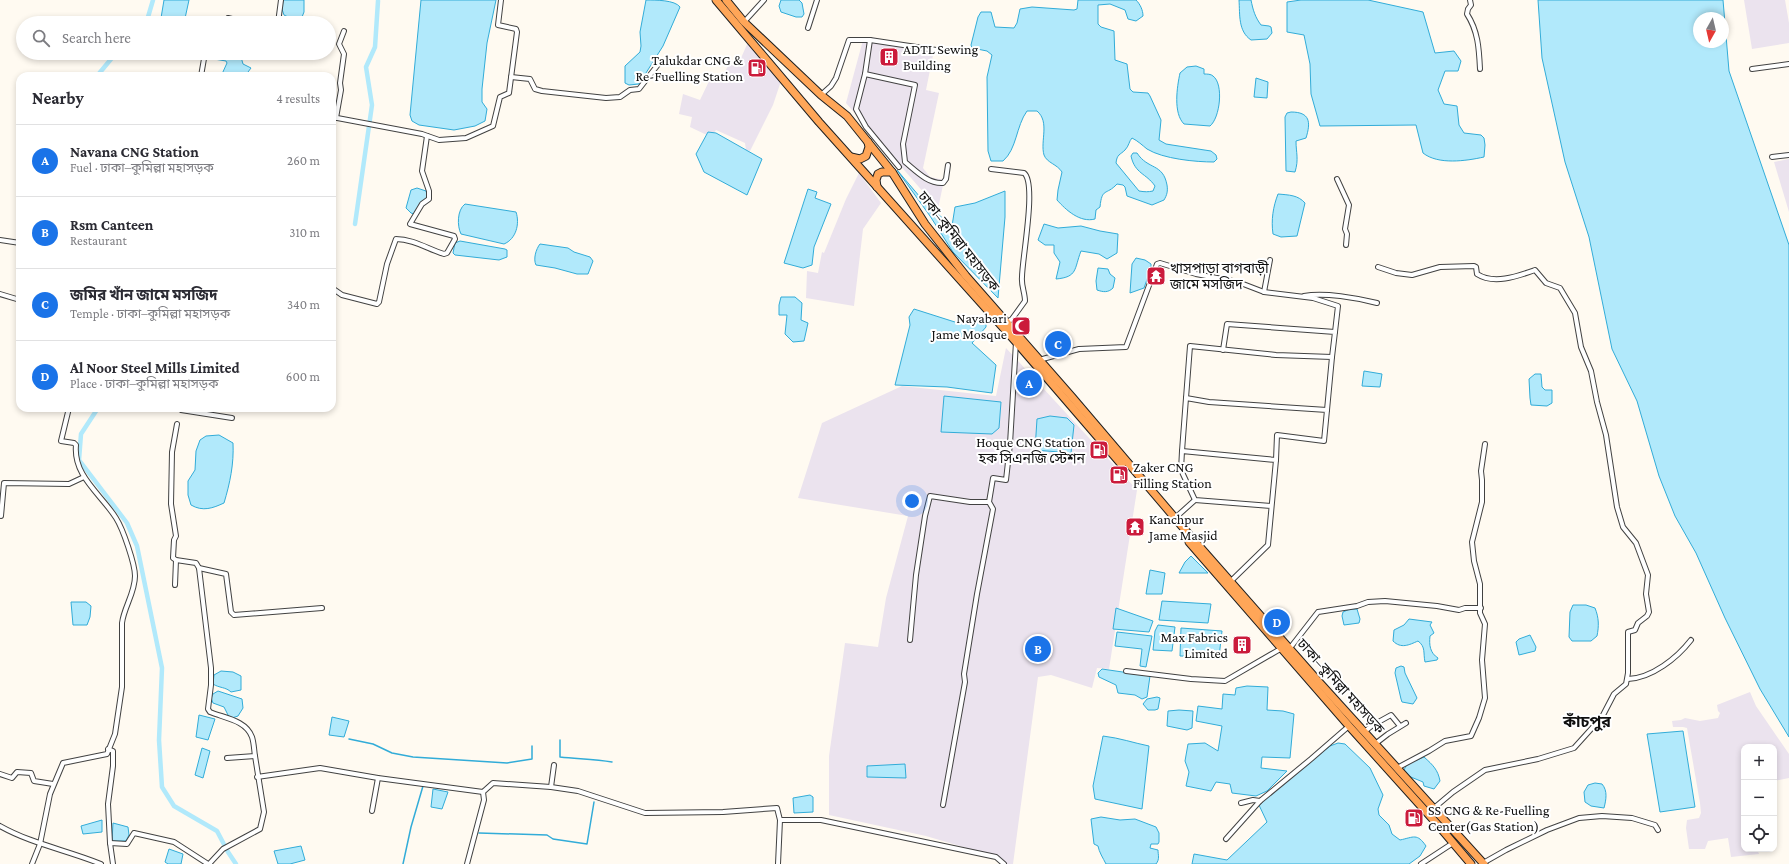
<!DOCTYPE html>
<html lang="en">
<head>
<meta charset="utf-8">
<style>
	:root { --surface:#fff; --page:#f7f7f7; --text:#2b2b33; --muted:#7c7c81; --line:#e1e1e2; --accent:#1a73e8 }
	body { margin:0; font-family:"Crimson Pro","Noto Sans Bengali",serif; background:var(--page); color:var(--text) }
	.controls { position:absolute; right:12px; bottom:12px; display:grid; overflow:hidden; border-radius:8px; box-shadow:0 2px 6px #0003 }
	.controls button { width:36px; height:36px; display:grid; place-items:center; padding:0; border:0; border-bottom:1px solid var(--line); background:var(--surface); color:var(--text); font:20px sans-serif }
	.compass { position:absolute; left:1693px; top:12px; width:36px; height:36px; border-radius:50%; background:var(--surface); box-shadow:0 2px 6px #0003; rotate:188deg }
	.you { position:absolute; left:912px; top:501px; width:14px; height:14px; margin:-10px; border:3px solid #fff; border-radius:50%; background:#1a73e8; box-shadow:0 0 0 6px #1a73e833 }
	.badge { display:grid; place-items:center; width:26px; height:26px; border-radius:50%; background:var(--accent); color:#fff; font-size:13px; font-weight:700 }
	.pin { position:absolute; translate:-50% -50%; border:2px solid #fff; box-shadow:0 1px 4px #0006 }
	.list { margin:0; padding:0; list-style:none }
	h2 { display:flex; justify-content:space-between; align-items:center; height:52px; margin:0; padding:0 16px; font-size:17px }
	h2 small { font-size:13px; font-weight:400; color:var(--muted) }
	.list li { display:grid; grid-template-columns:26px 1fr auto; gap:12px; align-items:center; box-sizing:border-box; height:72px; padding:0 16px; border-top:1px solid var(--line) }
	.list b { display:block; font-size:15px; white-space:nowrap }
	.list p { margin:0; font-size:13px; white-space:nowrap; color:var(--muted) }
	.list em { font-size:13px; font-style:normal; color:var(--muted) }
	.icon { flex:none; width:22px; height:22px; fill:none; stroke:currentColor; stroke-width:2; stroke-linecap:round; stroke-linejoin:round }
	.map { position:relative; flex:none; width:1789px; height:864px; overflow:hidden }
	.search { position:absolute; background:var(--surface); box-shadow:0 2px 6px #0003; left:16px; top:16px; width:320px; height:44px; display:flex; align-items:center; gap:10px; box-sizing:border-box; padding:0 14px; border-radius:22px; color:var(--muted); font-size:15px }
	.panel { position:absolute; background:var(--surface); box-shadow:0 2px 6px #0003; left:16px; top:72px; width:320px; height:340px; border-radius:12px }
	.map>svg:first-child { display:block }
</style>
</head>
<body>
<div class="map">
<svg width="1789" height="864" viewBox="0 0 1789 864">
	<rect width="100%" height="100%" fill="#fffaf1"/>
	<!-- industrial -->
	<g fill="#ebe3ee">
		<path d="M1744 0H1785L1789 23V43L1752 49Z"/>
		<path d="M871 37 909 46 934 50 926 90 939 93 923 168 930 177 944 180 938 209 846 103 863 40Z"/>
		<path d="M749 40 782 78 773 105 750 151 746 150 745 143 716 130 711 137 690 127 692 117 679 114 683 94 700 100 711 77 720 81 729 64 737 67Z"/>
		<path d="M1789 159V212L1774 162Z"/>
		<path d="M859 173 881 203 863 229 854 306 806 298 807 271 818 273 822 252 824 253 846 199Z"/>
		<path d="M1006 348 1137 490 1109 669 1097 668 1092 688 1051 675 1038 677 1013 864H1004L980 852 926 836 829 815V756L845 643 878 647 886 598 908 516 798 498 822 423 902 386 996 396Z"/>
		<path d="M1750 692 1756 706 1789 754V778L1774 781V747H1744V849H1757L1759 854 1731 857 1728 838 1708 841 1705 849H1689L1686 828 1687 820 1699 818 1701 813 1700 803 1687 728 1683 727H1673L1672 721 1681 720 1685 718 1700 721 1718 718 1720 713 1718 711 1717 705Z"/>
	</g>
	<!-- water -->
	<g fill="#b1e9fb" stroke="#32acd8" fill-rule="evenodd">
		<path d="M164 0H189L184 23H173L161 18Z"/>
		<path d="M283 0H304V12L302 17 290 18 284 15 282 9Z"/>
		<path d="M421 0H496L487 43 482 89V102L487 109 485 121 475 126 454 130 419 125 412 121 410 115Z"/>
		<path d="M646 0C656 0 675 0 680 7L663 46 639 84 629 85 625 83V66L640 52 641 46 640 32Z"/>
		<path d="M781 0H799L802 3 804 14 802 17H796L781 12 779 6Z"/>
		<path d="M1078 0H1136C1140 4 1143 10 1143 16L1136 21 1128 19 1125 10 1110 4 1098 5V24L1101 27 1114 31 1115 60 1127 64 1130 89 1133 92 1148 93 1150 96 1161 120 1159 140 1166 144 1172 145 1211 151 1216 155 1217 159 1214 162C1196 162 1163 159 1147 149 1142 145 1138 141 1132 138 1129 141 1129 146 1125 150 1120 155 1117 154 1116 163L1139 191C1145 192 1148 192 1153 191L1155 186C1146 173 1135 174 1131 156L1133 153H1137C1148 170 1163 163 1167 185 1168 191 1167 195 1164 200L1152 205 1127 196 1125 187 1123 185 1117 184C1106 196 1102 187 1100 207L1096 210 1095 219C1080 223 1066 210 1057 200L1058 190 1062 172C1057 164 1047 163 1044 155 1040 141 1050 122 1037 111H1027C1016 126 1017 149 1003 161H991L988 151 987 77 992 55 987 51 972 48 971 45 978 17 981 12H991L995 27 1014 28 1017 23 1020 9 1032 7 1074 10 1077 9Z"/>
		<path d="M1239 0H1251C1253 10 1255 17 1261 25L1269 26 1271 27 1272 33 1267 39 1251 40C1238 31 1240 15 1239 0Z"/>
		<path d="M1301 0H1368L1423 12 1435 53 1454 51 1461 61 1458 71H1445L1438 90 1444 104 1457 106 1459 125 1464 133 1481 135 1484 138 1485 145 1484 157C1466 161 1438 165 1423 153L1416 125 1320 126 1311 94 1310 64 1304 35 1287 32V2Z"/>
		<path d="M1538 0H1723L1729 71 1789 245V737L1760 689 1725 618 1696 553 1675 516 1659 476 1637 401 1612 349 1589 237 1565 162 1542 58ZM1699 18H1723V42H1699Z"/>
		<path d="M206 53H235L241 57 243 64 251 68 245 76H224L222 74 227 63 226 61 214 59Z"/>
		<path d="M1196 66 1204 69V74C1207 74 1211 74 1213 76 1224 84 1220 118 1210 126L1184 124C1173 113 1177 87 1180 73L1187 67Z"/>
		<path d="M1256 78 1268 82 1267 98 1254 97Z"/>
		<path d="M1291 112C1310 112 1311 122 1306 138L1296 141C1296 153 1299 159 1295 172L1286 171 1285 117 1287 113Z"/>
		<path d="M708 132 716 133 762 159 747 195 704 172 696 154Z"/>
		<path d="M897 170 926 204 952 226 955 207 975 203 1005 191V217L998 298 953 252 930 216Z"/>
		<path d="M417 188 426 191 428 198 420 204 414 214 411 213 406 208 411 190Z"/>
		<path d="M808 189 817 192 815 198 831 204 814 247 812 265 803 268 784 263Z"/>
		<path d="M1278 194C1289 195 1298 195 1305 203L1297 236 1281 237 1273 234C1271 220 1273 207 1278 194Z"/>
		<path d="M465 204 516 212C520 224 516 239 504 244L461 234C457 226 457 210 465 204Z"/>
		<path d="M1044 224 1058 228 1081 226 1100 231 1118 234 1117 253 1107 259 1099 254 1081 251C1074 269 1078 277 1056 279L1060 262 1054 253V245H1045L1038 240Z"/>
		<path d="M460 241 505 249 507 250V257L499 260 455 255 453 253 455 243Z"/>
		<path d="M540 244 568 248 574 252 590 257 593 261 588 274H577L555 268 536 265C533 259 536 249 540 244Z"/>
		<path d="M1136 258 1145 260 1151 264V268L1144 288 1130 293 1132 264Z"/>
		<path d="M1098 268 1108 269 1110 274 1115 278 1113 288C1108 293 1103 292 1097 290L1096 281Z"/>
		<path d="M781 297H795L802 303 801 320 808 323 804 341 793 342 785 334 787 315H779V305Z"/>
		<path d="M914 309 958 323 969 324 982 319 986 323V327L972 343 996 365 992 393 947 387 895 385 910 325 909 317Z"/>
		<path d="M1364 371 1382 374 1380 387 1362 386Z"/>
		<path d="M1535 374H1541L1542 387 1545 390H1552V403L1547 406 1531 405 1530 398 1529 379Z"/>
		<path d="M944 396 1001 402 999 428 992 434 941 432Z"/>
		<path d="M1050 416 1067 418 1074 425 1071 453 1035 450 1037 419Z"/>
		<path d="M219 435 233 443C234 464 230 483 224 503 213 508 203 512 191 505L188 495V481L195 470 196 451 200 440 206 436Z"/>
		<path d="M1191 556 1208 573H1179L1185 562Z"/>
		<path d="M1150 570 1165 573 1162 594H1146Z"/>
		<path d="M1162 601 1211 604 1208 623 1159 620Z"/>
		<path d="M71 602H86L91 606 90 617 87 625H73Z"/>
		<path d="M1573 605H1586L1595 608C1599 618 1599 626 1597 636L1591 641H1572L1569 637 1570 612Z"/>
		<path d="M1116 608 1153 621 1149 632 1113 629Z"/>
		<path d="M1350 609H1357L1360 619 1359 623 1344 625 1342 616 1343 612Z"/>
		<path d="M1409 619 1432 622 1430 625 1434 633 1430 636C1429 645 1430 653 1438 658L1437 660 1425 662C1423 653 1426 647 1418 641 1409 645 1401 649 1393 641L1394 630 1404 625Z"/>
		<path d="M1158 625 1175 627 1172 651 1153 650 1155 631Z"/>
		<path d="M1181 628 1222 631 1219 657 1180 656Z"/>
		<path d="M1117 632 1152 636 1146 667 1140 666 1142 649 1115 646Z"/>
		<path d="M1530 635 1536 647 1535 651 1519 655 1516 642 1519 639Z"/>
		<path d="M1401 666 1404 667 1405 673 1417 698 1413 704 1402 702 1401 699 1395 673 1396 668Z"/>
		<path d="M1102 669 1150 676 1147 697 1142 699 1135 695 1118 693 1116 685 1099 677 1098 673Z"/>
		<path d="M221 671 233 672 241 676V690L231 692C226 687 219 688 213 684L214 675Z"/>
		<path d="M1247 686 1268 687 1267 710 1283 711 1294 714 1290 758 1262 757 1261 768 1287 771 1267 791 1256 796 1232 793 1230 784 1216 782 1211 791 1186 786 1189 772 1185 761 1188 744 1205 743 1218 751 1222 726 1196 721 1198 706 1222 709 1223 694 1235 695 1236 688Z"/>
		<path d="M218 691 242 699 243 708 238 716 232 718 229 717 224 707 213 703 211 698 213 694Z"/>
		<path d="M1157 697 1160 698 1158 709 1155 710H1148L1143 704 1147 699Z"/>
		<path d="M1179 710 1193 711 1192 728 1187 730 1167 726 1168 711Z"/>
		<path d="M199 715 215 719 208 740 196 737Z"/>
		<path d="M332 717 349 721 344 737 329 735Z"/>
		<path d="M1683 731 1695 807 1660 812 1647 734Z"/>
		<path d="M1103 736C1120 738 1134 743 1149 746L1142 809 1095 799 1093 786Z"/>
		<path d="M1338 743 1345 744 1370 768 1383 795 1378 809 1379 815 1389 825 1392 834 1400 840C1414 837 1417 833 1426 846L1420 856 1409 864H1192L1194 854 1227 860 1267 822 1258 803 1330 746Z"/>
		<path d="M202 748 210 751 203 778 195 775Z"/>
		<path d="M1424 757C1433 765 1438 770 1440 781L1434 789 1424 786 1423 782 1406 775 1404 770 1407 764Z"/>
		<path d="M905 764 906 778 867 777V766Z"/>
		<path d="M1595 783 1602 784C1608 791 1606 800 1604 808L1591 806 1585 802 1584 792 1588 785Z"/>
		<path d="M433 789 448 792 442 809 431 807Z"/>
		<path d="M810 795 813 797V812L794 813 793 798Z"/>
		<path d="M1101 817 1120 820 1135 819 1156 827 1159 833V842L1158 844H1151L1150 848 1158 850C1158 855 1160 859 1156 864H1106C1103 858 1099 852 1098 846L1094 844 1091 819Z"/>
		<path d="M102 820V832L83 834 81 826Z"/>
		<path d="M113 823 128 827 129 835 126 841H112Z"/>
		<path d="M301 846 305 860 290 864H278L274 851Z"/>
		<path d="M169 849 183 854 181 864H168L165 862Z"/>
	</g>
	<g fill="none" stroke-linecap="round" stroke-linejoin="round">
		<!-- stream -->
		<g stroke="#32acd8" stroke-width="1.5">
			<path d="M349 739 373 744 392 753 413 757 507 763 532 759V746"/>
			<path d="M560 740V757C578 759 594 759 612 762"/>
			<path d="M479 833 547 835 553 839 587 844 594 802"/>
			<path d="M403 864 411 827 423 786"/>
		</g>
		<!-- canal -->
		<g stroke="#b1e9fb" stroke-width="4.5">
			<path d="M144 23 148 17 153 0"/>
			<path d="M97 76 116 53"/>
			<path d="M355 224 372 105 366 67 375 47 378 1"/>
			<path d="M98 408 81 434 79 460 127 523 137 546 162 668 159 740 162 787 174 806 217 831 228 852 236 864"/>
		</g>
		<!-- minor casing -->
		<g stroke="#424242" stroke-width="6">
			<g id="minor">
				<path d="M1470 0 1471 5 1468 9 1467 14C1478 31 1479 48 1480 69"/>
				<path d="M744 22 764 0"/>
				<path d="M225 23 228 18 248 23"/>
				<path d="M278 23 281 0"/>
				<path d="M808 28 817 0"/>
				<path d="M870 40 865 74 856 109 866 127 899 167"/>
				<path d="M1752 69 1789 64"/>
				<path d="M865 74 915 85 903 144 905 162C916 171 928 184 943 183L946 179 948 165"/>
				<path d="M201 76 205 53"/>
				<path d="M511 77 530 79 535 89 542 91 606 98 620 97 630 90 639 89 660 62"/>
				<path d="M821 95 831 86 836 78 849 40H870L943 51"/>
				<path d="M332 117 422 134 439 140 466 138 493 126 500 97 509 93 517 32 516 29 498 25 501 0"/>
				<path d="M336 118 341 90 340 83 344 54 339 44 344 31"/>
				<path d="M1772 157 1789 155"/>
				<path d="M991 169 1024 173C1037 183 1022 259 1022 277 1021 285 1025 293 1025 301L1012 319 1007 322"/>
				<path d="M1337 179 1349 205 1345 229 1347 234 1346 245"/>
				<path d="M0 240 20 243"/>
				<path d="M1378 267 1396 273 1412 275 1440 267 1474 266 1476 267 1477 274C1494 285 1518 276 1535 270L1546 283 1560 288 1575 313 1581 347 1591 371 1597 402 1606 435 1617 507 1623 527 1636 543 1648 575 1646 594 1649 612 1647 616 1638 623 1635 630 1628 632V673L1626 684 1614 694 1602 717 1574 748 1538 759 1485 770 1453 792 1434 808"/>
				<path d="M332 288 342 295 377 304 379 302 387 264 396 239C413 239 428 249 444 254L447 253 455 239 454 236 410 224 422 204 429 199V191L422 171 427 136"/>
				<path d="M1264 292 1270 260"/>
				<path d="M0 294 20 300"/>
				<path d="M1304 296C1324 292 1357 298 1377 303"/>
				<path d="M1223 350 1227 324 1335 332 1332 357"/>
				<path d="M1039 360 1079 349 1126 347 1157 264 1160 263 1196 274 1238 282 1264 292 1313 298 1338 306 1335 332"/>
				<path d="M1186 398 1190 346 1276 355 1332 357 1327 410"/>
				<path d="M180 408 181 410 232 418"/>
				<path d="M177 424 172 452 171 504 176 536 174 540 173 558 176 560 196 563 199 568 211 668V685L208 709 210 712C224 718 246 720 252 737 254 743 254 750 255 756L227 758"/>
				<path d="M1182 451 1186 398 1209 402 1327 410 1324 441 1277 435 1276 460"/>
				<path d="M1 516 4 483 69 484 84 477"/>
				<path d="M1175 518 1195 500"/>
				<path d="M199 568 226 574 231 612 234 615 322 608"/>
				<path d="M1230 582 1268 545 1276 460 1182 451 1181 470 1195 500 1271 506"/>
				<path d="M175 585 176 560"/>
				<path d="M910 640 916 575 925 516 930 496 970 502H989"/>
				<path d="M1290 648 1318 612 1357 606 1368 602 1385 601 1437 606 1459 610 1465 608H1481"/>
				<path d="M1126 671 1191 679 1225 681 1282 648"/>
				<path d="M1628 679C1652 678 1677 658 1691 640"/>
				<path d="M1364 732 1373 725 1391 715 1400 726"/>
				<path d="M1375 744 1388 734 1406 723"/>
				<path d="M108 749 113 751V766L108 804 110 843"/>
				<path d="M1397 768 1429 751 1445 741 1471 736 1479 718 1485 698 1482 660 1485 624 1480 613V584L1474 561 1472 542 1482 502V480L1481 471 1485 444"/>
				<path d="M0 774 12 778 17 772 31 773 34 781 53 784"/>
				<path d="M257 777 320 768 378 778 483 792 493 783 551 787 578 791 645 813 723 812 777 808 780 820 778 864"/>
				<path d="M551 787 554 765"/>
				<path d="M1241 803 1253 800 1260 801 1311 759 1349 726"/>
				<path d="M943 805 965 682 964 674 977 594 993 509 989 502 993 478 1006 480 1010 444 1016 342"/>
				<path d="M372 811 378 778"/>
				<path d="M780 820H821L996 857 1004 864"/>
				<path d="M0 826C32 844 67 850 101 864"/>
				<path d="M1226 839 1260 801"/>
				<path d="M1483 863 1506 850 1547 830 1579 818 1602 816 1632 818 1655 825 1658 830"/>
				<path d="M32 864 40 844 50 794 63 763 107 754 115 734 122 687V623C124 607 135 593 135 576 135 564 123 529 116 518 101 494 73 476 76 445L74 443 61 441 69 408"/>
				<path d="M113 864 110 843 127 844 134 833 174 842 208 864"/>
				<path d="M209 864 223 849 260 829 264 812 255 756"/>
				<path d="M467 864 484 800 483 792"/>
				<path d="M1421 864 1453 843"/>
			</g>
		</g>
		<!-- trunk casing -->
		<g stroke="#202020" stroke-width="9">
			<g id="trunk">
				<path d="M716 0 819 122 1016 342 1122 465"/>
				<path d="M726 0 744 22 821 95 847 116 892 172 925 224 966 276 1072 397 1192 538 1319 682 1484 864"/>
				<path d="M851 157 860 159 866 156 869 147 868 142"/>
				<path d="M877 187 876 180 878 174 882 172H892"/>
				<path d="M1189 542 1349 726 1438 825 1471 864"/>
			</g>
		</g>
		<!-- minor -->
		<use href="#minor" stroke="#fff" stroke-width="4"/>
		<!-- trunk -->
		<use href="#trunk" stroke="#ffa658" stroke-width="7"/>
	</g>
	<!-- icons -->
	<defs>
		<g id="building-square" transform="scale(1)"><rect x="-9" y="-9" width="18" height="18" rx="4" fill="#cb1b3b" stroke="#fff"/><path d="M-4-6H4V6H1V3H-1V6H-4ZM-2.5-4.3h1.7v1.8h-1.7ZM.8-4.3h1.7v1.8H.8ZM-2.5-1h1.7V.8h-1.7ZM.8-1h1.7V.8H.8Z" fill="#fff"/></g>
		<g id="fuel-square" transform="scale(1)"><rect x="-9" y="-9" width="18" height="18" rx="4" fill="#cb1b3b" stroke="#fff"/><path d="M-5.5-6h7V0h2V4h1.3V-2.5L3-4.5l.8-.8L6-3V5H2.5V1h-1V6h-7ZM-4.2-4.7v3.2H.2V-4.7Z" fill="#fff"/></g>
		<g id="temple-square" transform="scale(1)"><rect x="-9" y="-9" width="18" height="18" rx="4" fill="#cb1b3b" stroke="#fff"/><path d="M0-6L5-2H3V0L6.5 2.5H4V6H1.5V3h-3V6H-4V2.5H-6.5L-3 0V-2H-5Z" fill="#fff"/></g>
		<g id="mosque-square" transform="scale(1)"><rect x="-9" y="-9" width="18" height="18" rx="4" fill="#cb1b3b" stroke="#fff"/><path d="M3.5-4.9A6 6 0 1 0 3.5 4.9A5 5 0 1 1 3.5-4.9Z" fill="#fff"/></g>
	</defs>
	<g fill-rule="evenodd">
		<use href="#building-square" x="889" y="57"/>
		<use href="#fuel-square" x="757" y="68"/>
		<use href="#temple-square" x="1156" y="276"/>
		<use href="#mosque-square" x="1021" y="326"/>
		<use href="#fuel-square" x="1099" y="450"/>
		<use href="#fuel-square" x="1119" y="475"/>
		<use href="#temple-square" x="1135" y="527"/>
		<use href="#building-square" x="1242" y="645"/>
		<use href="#fuel-square" x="1414" y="818"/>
	</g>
	<g text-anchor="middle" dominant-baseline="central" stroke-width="4" stroke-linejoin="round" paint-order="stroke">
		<!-- poi labels -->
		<g font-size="14" fill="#0f0f0f" stroke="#fff" text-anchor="start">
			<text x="903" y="49">ADTL Sewing<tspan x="903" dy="16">Building</tspan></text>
			<text x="743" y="60" text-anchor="end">Talukdar CNG &amp;<tspan x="743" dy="16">Re-Fuelling Station</tspan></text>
			<text x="1170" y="268">খাসপাড়া বাগবাড়ী<tspan x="1170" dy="16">জামে মসজিদ</tspan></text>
			<text x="1007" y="318" text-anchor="end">Nayabari<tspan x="1007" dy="16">Jame Mosque</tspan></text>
			<text x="1085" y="442" text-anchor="end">Hoque CNG Station<tspan x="1085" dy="16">হক সিএনজি স্টেশন</tspan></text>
			<text x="1133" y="467">Zaker CNG<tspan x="1133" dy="16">Filling Station</tspan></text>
			<text x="1149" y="519">Kanchpur<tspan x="1149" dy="16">Jame Masjid</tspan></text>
			<text x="1228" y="637" text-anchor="end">Max Fabrics<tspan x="1228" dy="16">Limited</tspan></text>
			<text x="1428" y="810">SS CNG &amp; Re-Fuelling<tspan x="1428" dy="16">Center(Gas Station)</tspan></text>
		</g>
		<!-- street labels -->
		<g font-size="14" fill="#0f0f0f" stroke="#fff">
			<text transform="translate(959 241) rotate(52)">ঢাকা–কুমিল্লা মহাসড়ক</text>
			<text transform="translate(1341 686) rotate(48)">ঢাকা–কুমিল্লা মহাসড়ক</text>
		</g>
		<!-- quarter labels -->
		<g font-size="16" font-weight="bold" fill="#0f0f0f" stroke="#fff">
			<text x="1587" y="721">কাঁচপুর</text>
		</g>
	</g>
</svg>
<div class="controls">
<button>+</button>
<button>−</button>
<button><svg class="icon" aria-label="locate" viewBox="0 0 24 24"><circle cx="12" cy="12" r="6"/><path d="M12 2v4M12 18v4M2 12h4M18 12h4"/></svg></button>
</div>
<svg class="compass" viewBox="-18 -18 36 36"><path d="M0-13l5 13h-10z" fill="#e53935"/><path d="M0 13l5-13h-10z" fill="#7c7c81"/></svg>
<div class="you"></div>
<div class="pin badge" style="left:1029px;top:383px">A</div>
<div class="pin badge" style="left:1038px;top:649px">B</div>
<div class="pin badge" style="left:1058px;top:344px">C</div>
<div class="pin badge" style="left:1277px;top:622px">D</div>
<div class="search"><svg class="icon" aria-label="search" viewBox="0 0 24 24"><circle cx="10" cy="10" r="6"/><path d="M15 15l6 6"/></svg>Search here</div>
<section class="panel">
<h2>Nearby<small>4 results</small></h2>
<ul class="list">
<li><span class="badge">A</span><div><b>Navana CNG Station</b><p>Fuel · ঢাকা–কুমিল্লা মহাসড়ক</p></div><em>260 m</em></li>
<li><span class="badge">B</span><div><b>Rsm Canteen</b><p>Restaurant</p></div><em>310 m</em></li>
<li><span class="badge">C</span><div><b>জমির খাঁন জামে মসজিদ</b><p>Temple · ঢাকা–কুমিল্লা মহাসড়ক</p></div><em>340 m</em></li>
<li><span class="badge">D</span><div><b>Al Noor Steel Mills Limited</b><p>Place · ঢাকা–কুমিল্লা মহাসড়ক</p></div><em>600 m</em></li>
</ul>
</section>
</div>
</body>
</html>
